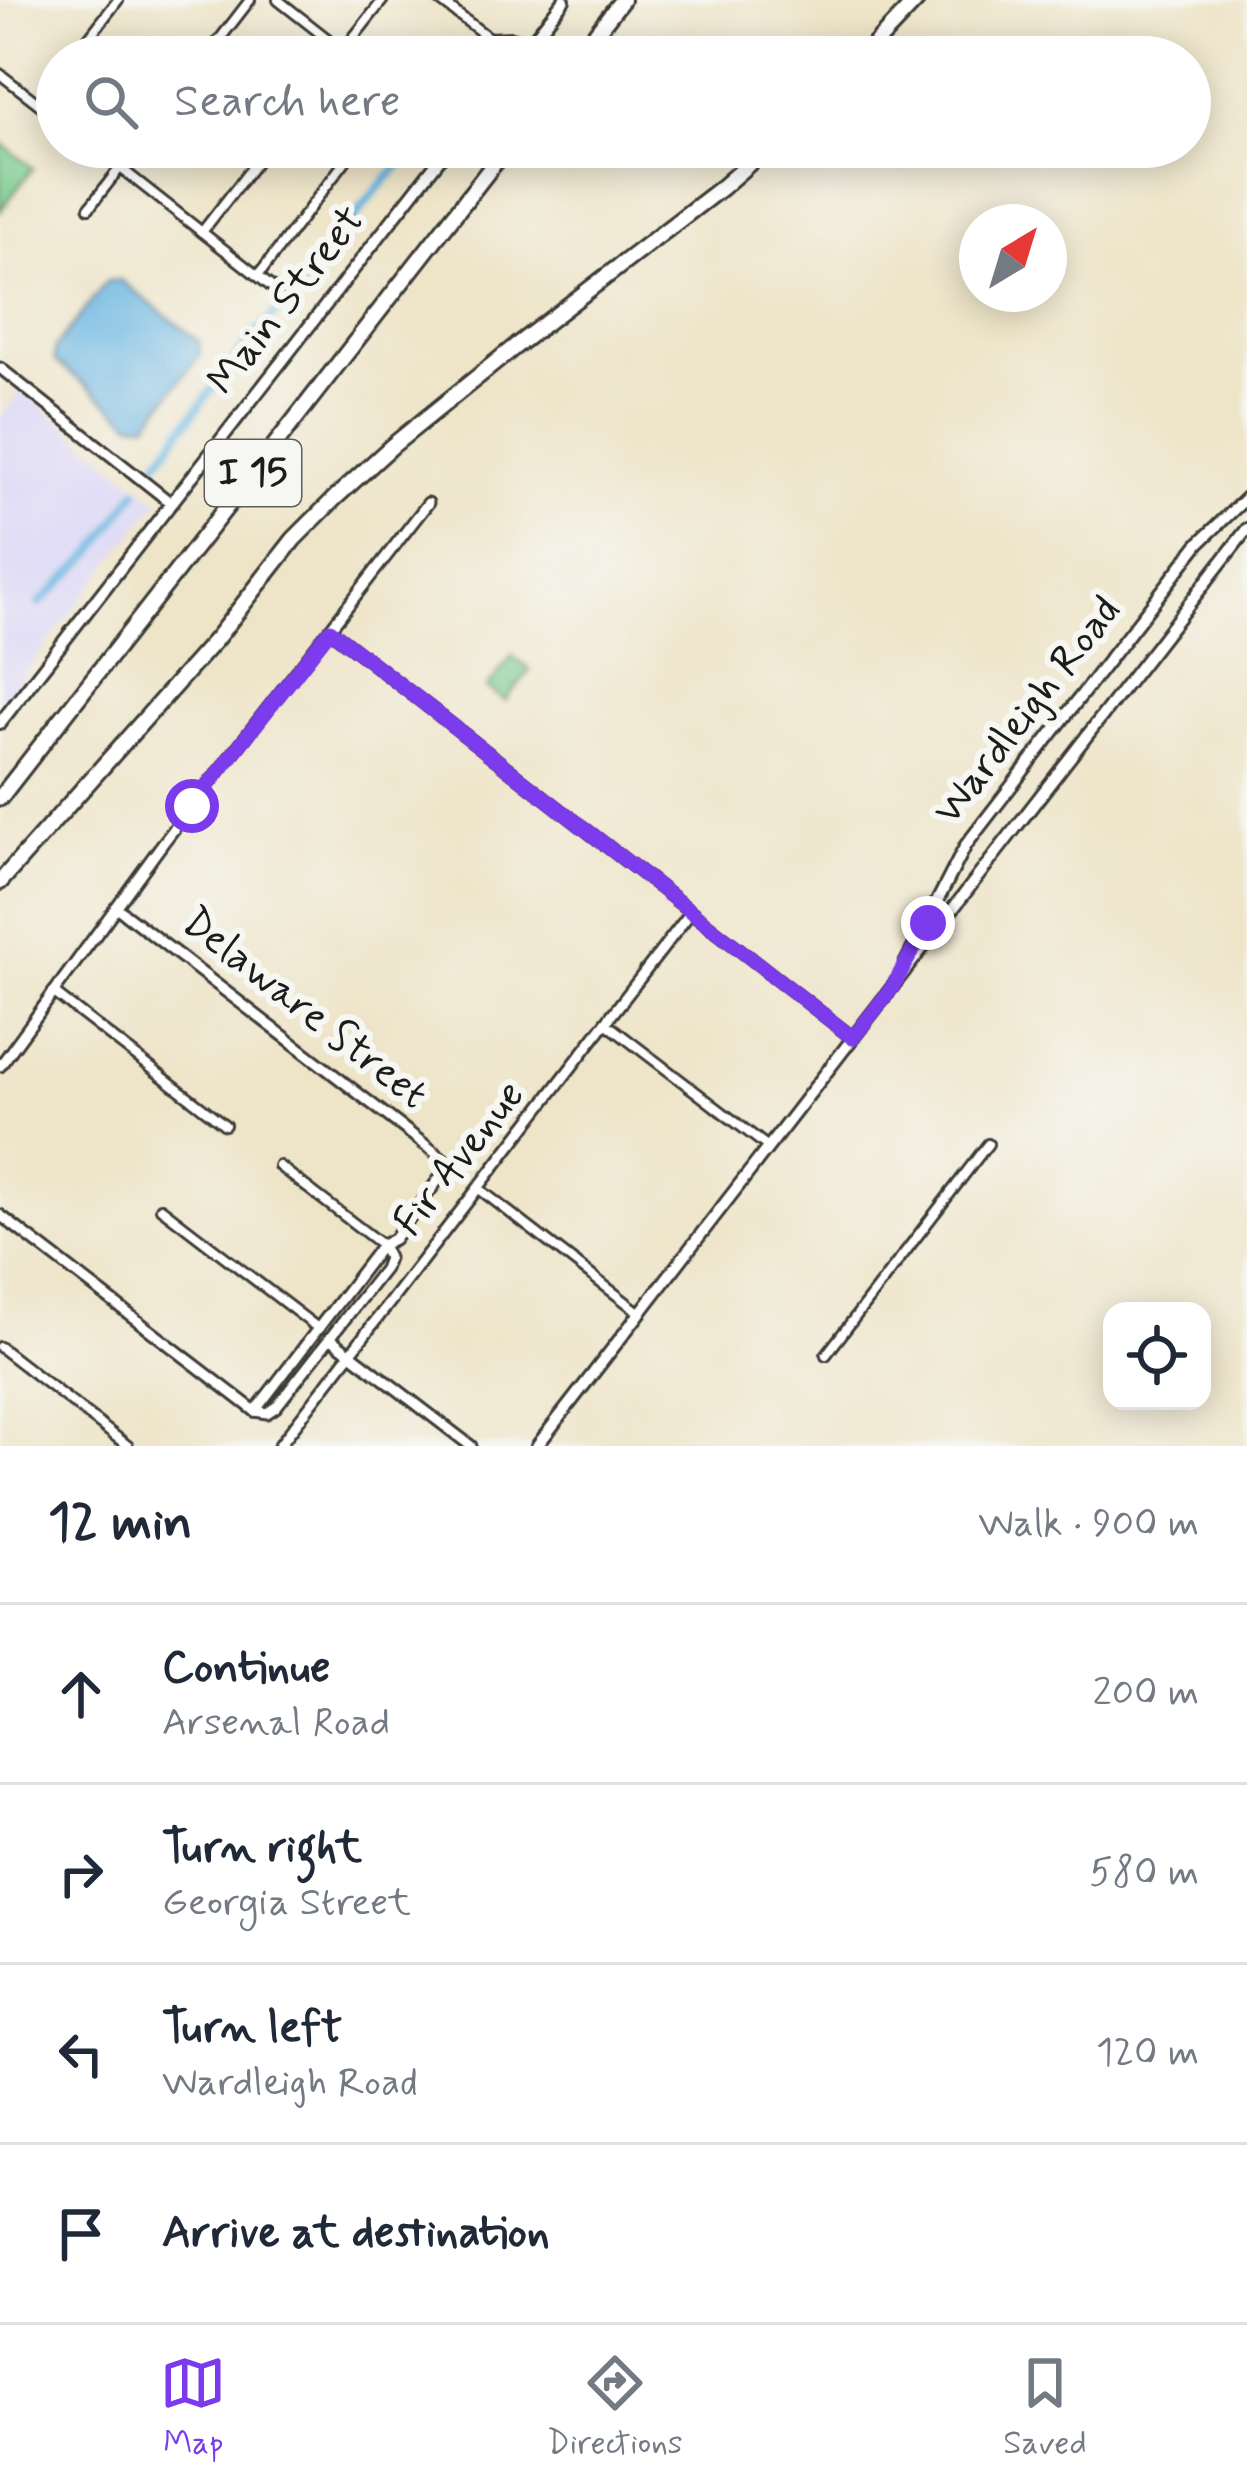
<!DOCTYPE html>
<html lang="en">
<head>
<meta charset="utf-8">
<style>
	:root { --surface:#fff; --page:#f6f6f7; --text:#1f2937; --muted:#747a83; --line:#e0e1e3; --accent:#7c3aed }
	body { margin:0; font-family:Mynerve,sans-serif; background:var(--page); color:var(--text) }
	.controls { position:absolute; right:36px; bottom:36px; display:grid; overflow:hidden; border-radius:24px; box-shadow:0 6px 30px #0003 }
	.controls button { width:108px; height:108px; display:grid; place-items:center; padding:0; border:0; border-bottom:3px solid var(--line); background:var(--surface); color:var(--text); font:60px sans-serif }
	.compass { position:absolute; left:959px; top:204px; width:108px; height:108px; border-radius:50%; background:var(--surface); box-shadow:0 6px 30px #0003; rotate:38deg }
	.stop { position:absolute; width:36px; height:36px; margin:-27px; border:9px solid #7c3aed; border-radius:50%; background:#fff }
	.stop.end { background:#7c3aed; border-color:#fff; box-shadow:0 3px 12px #0008 }
	.list { margin:0; padding:0; list-style:none }
	h2 { display:flex; justify-content:space-between; align-items:center; height:156px; margin:0; padding:0 48px; font-size:51px }
	h2 small { font-size:39px; font-weight:400; color:var(--muted) }
	.list li { display:grid; grid-template-columns:78px 1fr auto; gap:36px; align-items:center; box-sizing:border-box; height:180px; padding:0 48px; border-top:3px solid var(--line) }
	.list b { display:block; font-size:45px; white-space:nowrap }
	.list p { margin:0; font-size:39px; white-space:nowrap; color:var(--muted) }
	.list em { font-size:39px; font-style:normal; color:var(--muted) }
	.icon { flex:none; width:66px; height:66px; fill:none; stroke:currentColor; stroke-width:2; stroke-linecap:round; stroke-linejoin:round }
	.map { position:relative; flex:none; width:1247px; height:1446px; overflow:hidden }
	.search { position:absolute; background:var(--surface); box-shadow:0 6px 30px #0003; left:36px; right:36px; top:36px; height:132px; display:flex; align-items:center; gap:30px; box-sizing:border-box; padding:0 42px; border-radius:66px; color:var(--muted); font-size:45px }
	.sheet { height:876px; background:var(--surface) }
	nav { display:flex; justify-content:space-around; align-items:center; box-sizing:border-box; height:168px; border-top:3px solid var(--line); background:var(--surface); font-size:33px; color:var(--muted) }
	nav a { display:grid; justify-items:center; gap:6px }
	nav .on { color:var(--accent) }
	.map>svg:first-child { display:block }
</style>
</head>
<body>
<div class="map">
<svg width="1247" height="1446" viewBox="0 0 1247 1446">
	<rect width="100%" height="100%" fill="#f6f6f2"/>
	<filter id="ink" filterUnits="userSpaceOnUse"><feTurbulence type="fractalNoise" baseFrequency=".00833" numOctaves="2"/><feDisplacementMap in="SourceGraphic" scale="24" xChannelSelector="R" yChannelSelector="G"/><feConvolveMatrix kernelMatrix="1 2 1 2 8 2 1 2 1" color-interpolation-filters="sRGB"/></filter>
	<filter id="wash" filterUnits="userSpaceOnUse"><feTurbulence type="fractalNoise" baseFrequency=".004" numOctaves="4" result="noise"/><feDisplacementMap in="SourceGraphic" scale="48" xChannelSelector="R" yChannelSelector="G"/><feGaussianBlur stdDeviation="2.7" result="paint"/><feColorMatrix in="noise" values="0 0 0 0 0 0 0 0 0 0 0 0 0 0 0 0 0 1.4 0 .05"/><feComposite in="paint" operator="in"/></filter>
	<g filter="url(#wash)">
		<rect width="100%" height="100%" fill="#eee4c8"/>
		<!-- built -->
		<path fill="#dbd6f7" d="M21 391 158 501 0 704V418Z"/>
		<!-- green -->
		<g fill="#78ca8c" stroke="#4a7354" stroke-width="3">
			<path d="M0 142 33 168 0 211Z"/>
			<path d="M512 656 530 670 505 701 487 688Z"/>
		</g>
		<!-- water -->
		<path fill="#67b5e1" stroke="#42687e" stroke-width="3" d="M120 280 199 341 200 355 148 423H133L55 361V348L107 281Z"/>
		<g fill="none" stroke-linecap="round" stroke-linejoin="round">
			<!-- canal -->
			<g stroke="#67b5e1" stroke-width="8">
				<path d="M549 45 572 42"/>
				<path d="M489 57 500 51"/>
				<path d="M155 465 250 339 308 279 372 195 417 147"/>
				<path d="M39 604 94 552 137 490"/>
			</g>
		</g>
	</g>
	<g filter="url(#ink)">
		<g fill="none" stroke-linecap="round" stroke-linejoin="round">
			<!-- minor casing -->
			<g stroke="#3c3a36" stroke-width="14">
				<g id="minor">
					<path d="M278 0 343 51"/>
					<path d="M439 0 489 38 512 37 531 42"/>
					<path d="M74 57 118 0"/>
					<path d="M206 57 250 0"/>
					<path d="M338 57 383 0"/>
					<path d="M0 74 57 118"/>
					<path d="M38 103 57 78"/>
					<path d="M94 147 278 292"/>
					<path d="M89 208 136 147"/>
					<path d="M202 232 268 147"/>
					<path d="M258 276 356 147"/>
					<path d="M53 992 225 1125"/>
					<path d="M607 1024 768 1147"/>
					<path d="M279 1166 382 1245"/>
					<path d="M478 1188 640 1313"/>
					<path d="M161 1208 319 1329"/>
					<path d="M0 1347 128 1446"/>
					<path d="M826 1355 988 1144"/>
				</g>
			</g>
			<!-- tertiary casing -->
			<g stroke="#3c3a36" stroke-width="15">
				<g id="tertiary">
					<path d="M0 368 171 503"/>
					<path d="M330 630 853 1038"/>
					<path d="M116 907 450 1164 394 1239 382 1245 255 1411"/>
					<path d="M0 1066 163 843 428 503"/>
					<path d="M0 1215 255 1411"/>
					<path d="M330 1338 471 1446"/>
					<path d="M255 1411 267 1413 276 1407 384 1269 388 1258 382 1245"/>
					<path d="M279 1446 691 912"/>
				</g>
			</g>
			<!-- secondary casing -->
			<g stroke="#3c3a36" stroke-width="16">
				<g id="secondary">
					<path d="M519 57 564 0"/>
					<path d="M0 723 449 147"/>
					<path d="M905 964 966 845 1199 543 1247 497"/>
					<path d="M537 1446 1247 529"/>
				</g>
			</g>
			<!-- motorway casing -->
			<g stroke="#3c3a36" stroke-width="20">
				<g id="motorway">
					<path d="M577 57 622 0"/>
					<path d="M863 57 917 0"/>
					<path d="M0 798 507 147"/>
					<path d="M0 882 216 639 294 539 336 497 392 446 517 345 721 188 768 147"/>
				</g>
			</g>
			<!-- minor -->
			<use href="#minor" stroke="#fff" stroke-width="8"/>
			<!-- tertiary -->
			<use href="#tertiary" stroke="#fff" stroke-width="9"/>
			<!-- secondary -->
			<use href="#secondary" stroke="#fff" stroke-width="10"/>
			<!-- motorway -->
			<use href="#motorway" stroke="#fff" stroke-width="14"/>
		</g>
	</g>
	<g fill="none" stroke-linecap="round" stroke-linejoin="round" filter="url(#ink)">
		<!-- route -->
		<path stroke="#7c3aed" stroke-width="15" d="M192 806 330 630 853 1038 892 988 928 923"/>
	</g>
	<g text-anchor="middle" dominant-baseline="central" stroke-width="12" stroke-linejoin="round" paint-order="stroke">
		<!-- shield labels -->
		<rect fill="#f6f6f2" stroke="#5d5d5c" stroke-width="3" x="205" y="440" width="96" height="66" rx="9"/>
		<g font-size="39" font-weight="bold" fill="#1c1c1c">
			<text x="253" y="473">I 15</text>
		</g>
		<!-- street labels -->
		<g font-size="42" fill="#1c1c1c" stroke="#f6f6f2">
			<text transform="translate(287 301) rotate(-52)">Main Street</text>
			<text transform="translate(1028 711) rotate(-52)">Wardleigh Road</text>
			<text transform="translate(304 1009) rotate(38)">Delaware Street</text>
			<text transform="translate(460 1159) rotate(-52)">Fir Avenue</text>
		</g>
	</g>
</svg>
<div class="controls">
<button><svg class="icon" aria-label="locate" viewBox="0 0 24 24"><circle cx="12" cy="12" r="6"/><path d="M12 2v4M12 18v4M2 12h4M18 12h4"/></svg></button>
</div>
<svg class="compass" viewBox="-18 -18 36 36"><path d="M0-13l5 13h-10z" fill="#e53935"/><path d="M0 13l5-13h-10z" fill="#747a83"/></svg>
<div class="stop" style="left:192px;top:806px"></div>
<div class="stop end" style="left:928px;top:923px"></div>
<div class="search"><svg class="icon" aria-label="search" viewBox="0 0 24 24"><circle cx="10" cy="10" r="6"/><path d="M15 15l6 6"/></svg>Search here</div>
</div>
<section class="sheet">
<h2>12 min<small>Walk · 900 m</small></h2>
<ul class="list">
<li><svg class="icon" aria-label="ahead" viewBox="0 0 24 24"><path d="M12 20V5M6 11l6-6 6 6"/></svg><div><b>Continue</b><p>Arsenal Road</p></div><em>200 m</em></li>
<li><svg class="icon" aria-label="right" viewBox="0 0 24 24"><path d="M7 20v-9h11M14 6l5 5-5 5"/></svg><div><b>Turn right</b><p>Georgia Street</p></div><em>580 m</em></li>
<li><svg class="icon" aria-label="left" viewBox="0 0 24 24"><path d="M17 20v-9H6M10 6l-5 5 5 5"/></svg><div><b>Turn left</b><p>Wardleigh Road</p></div><em>120 m</em></li>
<li><svg class="icon" aria-label="arrive" viewBox="0 0 24 24"><path d="M6 21V4h12l-3 4 3 4H6"/></svg><div><b>Arrive at destination</b></div></li>
</ul>
</section>
<nav>
<a class="on"><svg class="icon" aria-label="map" viewBox="0 0 24 24"><path d="M3 6l6-2 6 2 6-2v14l-6 2-6-2-6 2zM9 4v14M15 6v14"/></svg>Map</a>
<a><svg class="icon" aria-label="directions" viewBox="0 0 24 24"><path d="M12 3l9 9-9 9-9-9zM9 14v-3h6M13 9l2 2-2 2"/></svg>Directions</a>
<a><svg class="icon" aria-label="saved" viewBox="0 0 24 24"><path d="M7 4h10v16l-5-4-5 4z"/></svg>Saved</a>
</nav>
</body>
</html>
